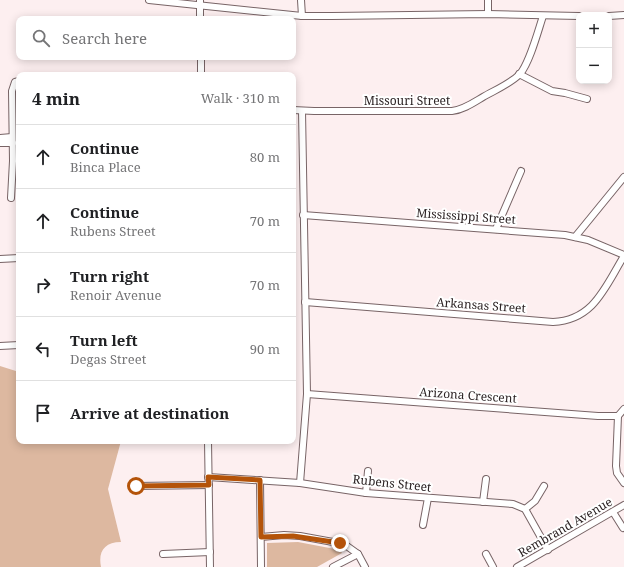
<!DOCTYPE html>
<html lang="en">
<head>
<meta charset="utf-8">
<style>
	:root { --surface:#fff; --page:#f2f2f2; --text:#202124; --muted:#757577; --line:#e0e0e0 }
	body { margin:0; font-family:"Noto Serif",serif; background:var(--page); color:var(--text) }
	.controls { position:absolute; right:12px; top:12px; display:grid; overflow:hidden; border-radius:8px; box-shadow:0 2px 10px #0003 }
	.controls button { width:36px; height:36px; display:grid; place-items:center; padding:0; border:0; border-bottom:1px solid var(--line); background:var(--surface); color:var(--text); font:20px sans-serif }
	.stop { position:absolute; width:12px; height:12px; margin:-9px; border:3px solid #b45309; border-radius:50%; background:#fff }
	.stop.end { background:#b45309; border-color:#fff; box-shadow:0 1px 4px #0008 }
	.list { margin:0; padding:0; list-style:none }
	h2 { display:flex; justify-content:space-between; align-items:center; height:52px; margin:0; padding:0 16px; font-size:17px }
	h2 small { font-size:13px; font-weight:400; color:var(--muted) }
	.list li { display:grid; grid-template-columns:26px 1fr auto; gap:12px; align-items:center; box-sizing:border-box; height:64px; padding:0 16px; border-top:1px solid var(--line) }
	.list b { display:block; font-size:15px; white-space:nowrap }
	.list p { margin:0; font-size:13px; white-space:nowrap; color:var(--muted) }
	.list em { font-size:13px; font-style:normal; color:var(--muted) }
	.icon { flex:none; width:22px; height:22px; fill:none; stroke:currentColor; stroke-width:2; stroke-linecap:round; stroke-linejoin:round }
	.map { position:relative; flex:none; width:624px; height:567px; overflow:hidden }
	.search { position:absolute; background:var(--surface); box-shadow:0 2px 10px #0003; left:16px; top:16px; width:280px; height:44px; display:flex; align-items:center; gap:10px; box-sizing:border-box; padding:0 14px; border-radius:8px; color:var(--muted); font-size:15px }
	.panel { position:absolute; background:var(--surface); box-shadow:0 2px 10px #0003; left:16px; top:72px; width:280px; height:372px; border-radius:8px }
	.map>svg:first-child { display:block }
</style>
</head>
<body>
<div class="map">
<svg width="624" height="567" viewBox="0 0 624 567">
	<rect width="100%" height="100%" fill="#fdeff0"/>
	<!-- green -->
	<g fill="#ddb8a0">
		<path d="M0 366 19 372V441H121L108 489 121 542C104 542 98 552 101 567H0Z"/>
		<path d="M298 542 340 550 342 553 317 567H267V543Z"/>
	</g>
	<g fill="none" stroke-linecap="round" stroke-linejoin="round">
		<!-- minor casing -->
		<g stroke="#786466" stroke-width="8">
			<g id="minor">
				<path d="M149 0 302 16H332L488 14 579 16"/>
				<path d="M200 0V19"/>
				<path d="M301 0 302 16"/>
				<path d="M488 14V0"/>
				<path d="M609 16 624 15"/>
				<path d="M201 57V75"/>
				<path d="M519 74 552 91 565 93 587 99"/>
				<path d="M293 110 314 111H452C463 110 473 103 483 97 495 90 510 84 520 74 530 62 538 31 543 16"/>
				<path d="M0 138 12 137"/>
				<path d="M0 143H13"/>
				<path d="M11 198 13 161 12 91 15 82 19 81"/>
				<path d="M303 215 565 235 588 240 624 255"/>
				<path d="M496 229 521 171"/>
				<path d="M575 237 624 177"/>
				<path d="M0 259 19 258"/>
				<path d="M305 302 553 322C594 320 605 287 624 256"/>
				<path d="M0 346 19 345"/>
				<path d="M307 394 598 416H618L624 409"/>
				<path d="M618 416 616 466 617 473 624 483"/>
				<path d="M208 441 210 567"/>
				<path d="M208 477 300 483 366 493 513 504 525 509 548 550"/>
				<path d="M260 480 261 567"/>
				<path d="M300 483 307 394 302 111"/>
				<path d="M136 486 209 485"/>
				<path d="M366 493 368 471"/>
				<path d="M483 502 486 479"/>
				<path d="M525 509 535 501 544 486"/>
				<path d="M613 512 623 528"/>
				<path d="M423 525 428 498"/>
				<path d="M261 537 284 535 300 536 344 544 358 554 365 567"/>
				<path d="M163 554 210 552"/>
				<path d="M486 554 493 567"/>
				<path d="M333 567 358 554"/>
				<path d="M517 567 624 505"/>
			</g>
		</g>
		<!-- minor -->
		<use href="#minor" stroke="#fff" stroke-width="6"/>
	</g>
	<g fill="none" stroke-linecap="round" stroke-linejoin="round">
		<!-- route -->
		<path stroke="#b45309" stroke-width="5" d="M136 486 209 485 208 477 260 480 261 537 293 536 340 543"/>
	</g>
	<g text-anchor="middle" dominant-baseline="central" stroke-width="4" stroke-linejoin="round" paint-order="stroke">
		<!-- street labels -->
		<g font-size="12" fill="#2c2324" stroke="#fff">
			<text x="407" y="100">Missouri Street</text>
			<text transform="translate(466 216) rotate(4)">Mississippi Street</text>
			<text transform="translate(481 305) rotate(4)">Arkansas Street</text>
			<text transform="translate(468 395) rotate(4)">Arizona Crescent</text>
			<text transform="translate(392 483) rotate(6)">Rubens Street</text>
			<text transform="translate(565 527) rotate(-30)">Rembrand Avenue</text>
		</g>
	</g>
</svg>
<div class="controls">
<button>+</button>
<button>−</button>
</div>
<div class="stop" style="left:136px;top:486px"></div>
<div class="stop end" style="left:340px;top:543px"></div>
<div class="search"><svg class="icon" aria-label="search" viewBox="0 0 24 24"><circle cx="10" cy="10" r="6"/><path d="M15 15l6 6"/></svg>Search here</div>
<section class="panel">
<h2>4 min<small>Walk · 310 m</small></h2>
<ul class="list">
<li><svg class="icon" aria-label="ahead" viewBox="0 0 24 24"><path d="M12 20V5M6 11l6-6 6 6"/></svg><div><b>Continue</b><p>Binca Place</p></div><em>80 m</em></li>
<li><svg class="icon" aria-label="ahead" viewBox="0 0 24 24"><path d="M12 20V5M6 11l6-6 6 6"/></svg><div><b>Continue</b><p>Rubens Street</p></div><em>70 m</em></li>
<li><svg class="icon" aria-label="right" viewBox="0 0 24 24"><path d="M7 20v-9h11M14 6l5 5-5 5"/></svg><div><b>Turn right</b><p>Renoir Avenue</p></div><em>70 m</em></li>
<li><svg class="icon" aria-label="left" viewBox="0 0 24 24"><path d="M17 20v-9H6M10 6l-5 5 5 5"/></svg><div><b>Turn left</b><p>Degas Street</p></div><em>90 m</em></li>
<li><svg class="icon" aria-label="arrive" viewBox="0 0 24 24"><path d="M6 21V4h12l-3 4 3 4H6"/></svg><div><b>Arrive at destination</b></div></li>
</ul>
</section>
</div>
</body>
</html>
